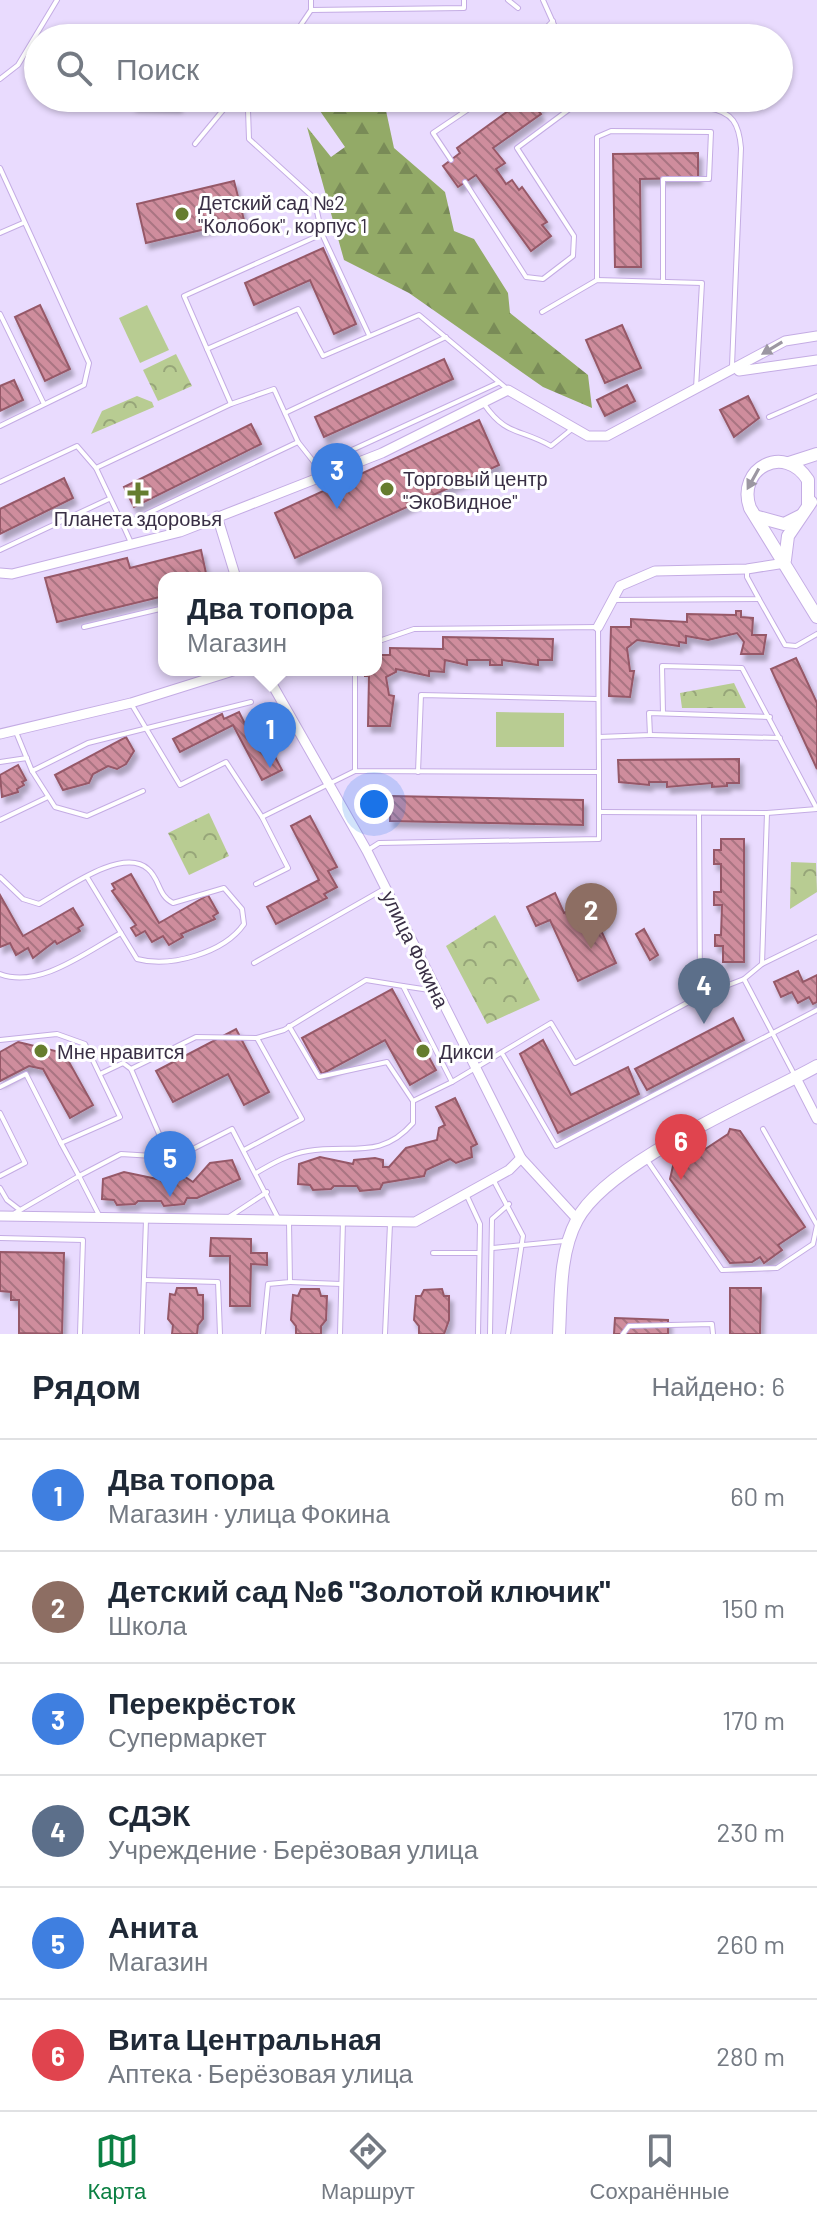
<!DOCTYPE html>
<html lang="ru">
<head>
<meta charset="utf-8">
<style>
	:root { --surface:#fff; --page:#f6f6f7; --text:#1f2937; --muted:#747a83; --line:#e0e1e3; --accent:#0b8043 }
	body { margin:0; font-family:Barlow,sans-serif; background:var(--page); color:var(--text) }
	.you { position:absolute; left:374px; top:804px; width:28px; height:28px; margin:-20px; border:6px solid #fff; border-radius:50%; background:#1a73e8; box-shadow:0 0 0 12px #1a73e833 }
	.badge { display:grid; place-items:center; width:52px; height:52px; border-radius:50%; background:var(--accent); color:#fff; font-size:26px; font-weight:700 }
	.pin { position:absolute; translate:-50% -66px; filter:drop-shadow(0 2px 4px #0008) }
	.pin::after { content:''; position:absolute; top:42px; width:28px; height:24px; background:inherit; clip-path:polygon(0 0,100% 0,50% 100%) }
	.popup { position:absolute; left:158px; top:572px; width:224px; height:104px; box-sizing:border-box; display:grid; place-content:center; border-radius:16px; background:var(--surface); filter:drop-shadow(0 2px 6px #0005); font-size:26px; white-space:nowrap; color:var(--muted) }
	.popup b { font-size:30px; color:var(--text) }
	.popup::after { content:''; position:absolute; left:50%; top:100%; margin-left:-16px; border:16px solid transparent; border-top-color:var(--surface) }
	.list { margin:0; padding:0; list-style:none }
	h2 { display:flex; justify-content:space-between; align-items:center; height:104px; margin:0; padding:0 32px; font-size:34px }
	h2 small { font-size:26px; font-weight:400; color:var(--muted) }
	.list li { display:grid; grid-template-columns:52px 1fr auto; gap:24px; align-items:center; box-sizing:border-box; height:112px; padding:0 32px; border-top:2px solid var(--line) }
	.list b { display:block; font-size:30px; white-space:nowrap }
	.list p { margin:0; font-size:26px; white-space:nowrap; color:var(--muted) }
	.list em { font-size:26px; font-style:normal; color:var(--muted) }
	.icon { flex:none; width:44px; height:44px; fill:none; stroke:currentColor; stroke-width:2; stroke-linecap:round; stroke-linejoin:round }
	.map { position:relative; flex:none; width:817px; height:1334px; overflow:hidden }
	.search { position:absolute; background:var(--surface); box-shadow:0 2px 6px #0004; left:24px; right:24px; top:24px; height:88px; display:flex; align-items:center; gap:20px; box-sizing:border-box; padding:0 28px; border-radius:44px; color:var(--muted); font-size:30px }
	.sheet { height:776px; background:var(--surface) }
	nav { display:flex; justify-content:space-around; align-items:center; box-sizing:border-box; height:112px; border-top:2px solid var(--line); background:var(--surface); font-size:22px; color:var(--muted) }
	nav a { display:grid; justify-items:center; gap:4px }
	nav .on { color:var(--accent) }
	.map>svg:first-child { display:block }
</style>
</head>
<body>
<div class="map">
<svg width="817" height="1334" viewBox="0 0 817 1334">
	<defs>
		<pattern id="forest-firs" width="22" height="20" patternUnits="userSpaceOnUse" patternTransform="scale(2)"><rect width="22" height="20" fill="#93aa67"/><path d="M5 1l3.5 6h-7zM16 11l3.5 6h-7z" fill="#798b57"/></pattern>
		<pattern id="park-crowns" width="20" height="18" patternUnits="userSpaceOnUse" patternTransform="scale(2)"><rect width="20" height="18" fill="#b8cc92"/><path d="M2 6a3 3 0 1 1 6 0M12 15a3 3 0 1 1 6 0" fill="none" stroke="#97a679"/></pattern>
		<pattern id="building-back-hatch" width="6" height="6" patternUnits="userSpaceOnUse" patternTransform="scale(2)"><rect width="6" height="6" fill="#cf8d9d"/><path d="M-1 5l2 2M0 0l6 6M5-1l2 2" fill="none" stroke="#a97482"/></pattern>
		<filter id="shadow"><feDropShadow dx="3.5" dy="6" stdDeviation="2" flood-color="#0004"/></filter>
	</defs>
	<rect width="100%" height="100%" fill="#e9dbfe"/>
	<!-- forest -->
	<path fill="url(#forest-firs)" d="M311 98H373L385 106 394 148 445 192 454 231 474 239 508 293 510 313 588 375 592 408 543 387 409 293 344 260 307 127 331 157 345 147Z"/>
	<!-- park -->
	<g fill="url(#park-crowns)">
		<path d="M176 354 192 386 158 401 143 370Z"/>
		<path d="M137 396 152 402 154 407 91 434 102 411Z"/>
		<path d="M734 683 746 708H682L680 693Z"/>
		<path d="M209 813 229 856 189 875 168 833Z"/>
		<path d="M791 862 816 863 817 892 790 909Z"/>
		<path d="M495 915 540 1000 487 1024 446 946Z"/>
	</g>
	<!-- pitch -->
	<g fill="#b8cc92">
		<path d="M147 305 169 350 140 363 119 318Z"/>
		<path d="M496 712 564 713V747H496Z"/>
	</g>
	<!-- building -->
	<g fill="url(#building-back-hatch)" stroke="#965968" stroke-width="2" filter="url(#shadow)">
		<path d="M133 98H178V106L133 105Z"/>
		<path d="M526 98H550L536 108 541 114 493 148 505 163 496 169 506 184 512 180 519 190 522 187 547 222 542 225 551 236 531 251 476 175 458 187 443 166 460 153 457 148Z"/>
		<path d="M698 153V178L640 179 641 267H615L613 154Z"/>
		<path d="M234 181 244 220 146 243 137 204Z"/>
		<path d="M323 248 356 324 334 334 310 280 254 305 245 283Z"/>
		<path d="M40 305 70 369 45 381 15 317Z"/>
		<path d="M622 325 641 368 605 383 586 340Z"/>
		<path d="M444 359 453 379 324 437 315 417Z"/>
		<path d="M14 380 23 400 0 411V386Z"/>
		<path d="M627 385 635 401 605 416 597 400Z"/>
		<path d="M748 396 759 418 734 437 720 410Z"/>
		<path d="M479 420 499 465 295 558 275 513Z"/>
		<path d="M251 424 261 444 134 507 124 487Z"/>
		<path d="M64 478 73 498 0 534V509Z"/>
		<path d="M201 550 207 578H164V596L57 622 45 578 127 558 130 568Z"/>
		<path d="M736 611H741V617L753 618 752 635H766L763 654H741L744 642 737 633 708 640 686 636V643L679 642V646L637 640 627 648 630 671H634L630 697 609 696 611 627H631V619L687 622V614L736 615Z"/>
		<path d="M443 637 553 639 552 660H538V665L502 660V665H490V660H467V665L445 660 444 672 429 671V676L396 669V672L386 677 389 695 394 696 390 726H368L369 676H365V670H376V655H390V648L443 649Z"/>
		<path d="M796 658 817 703V769L771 669Z"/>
		<path d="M239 712 246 726 256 721 282 770 262 780 233 725 180 752 173 739 222 714 224 719Z"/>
		<path d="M126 737 134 751 126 764 117 769 108 766 93 774 89 783 63 790 55 775Z"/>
		<path d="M739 759V783H727V786L712 787V783L667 787V782H649V785L619 782 618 760Z"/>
		<path d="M18 765 26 780 22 782 24 785 17 789 18 792 2 797 0 775Z"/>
		<path d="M391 796 583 800V825L390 821Z"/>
		<path d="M310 816 337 867 328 871 337 887 324 894 327 898 276 924 267 907 319 880 291 826Z"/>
		<path d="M721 839H744V962H723V946H715V935H721L722 905H714V892H721V864H714V850H721Z"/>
		<path d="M131 874 159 923 208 895 218 913 213 916 215 919 181 934 183 937 169 945 163 936 152 942 145 931 136 936 131 928 136 925 112 891 115 889 112 884Z"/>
		<path d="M555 893 564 913 588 902 616 963 578 981 550 920 536 926 527 907Z"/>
		<path d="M0 895 23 936 73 908 83 925 78 928 80 931 57 944 55 941 33 958 28 948 16 955 10 943 0 947Z"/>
		<path d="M644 929 658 955 650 960 636 934Z"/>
		<path d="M798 971 803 982 817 975V1002L813 1004 809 997 798 1003 792 992 781 997 774 982Z"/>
		<path d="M392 989 436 1070 410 1085 385 1040 322 1074 302 1038Z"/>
		<path d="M733 1018 744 1040 647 1090 635 1069Z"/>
		<path d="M236 1029 269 1092 244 1105 228 1074 173 1102 156 1071Z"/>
		<path d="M543 1040 571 1095 628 1067 639 1094 558 1133 520 1054Z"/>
		<path d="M18 1042 64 1053 93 1105 70 1118 43 1069 29 1066 0 1081V1052Z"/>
		<path d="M455 1098 477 1144 471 1147 472 1157 456 1163 450 1159 426 1170 424 1176 383 1183 380 1189 360 1191 357 1186H334L331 1189 313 1190 310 1185 298 1184 299 1164 320 1157 353 1164 354 1160 375 1158 383 1160V1167H389L406 1148 437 1140 439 1128 445 1125 436 1107Z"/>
		<path d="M730 1129 740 1131 805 1227 778 1245 782 1250 764 1263 760 1257 752 1262 730 1263 670 1179 673 1166 678 1167 728 1134Z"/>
		<path d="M232 1160 240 1179 197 1198H187L184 1204 164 1206 161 1201H138L135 1204 117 1205 114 1200 102 1199 103 1179 124 1172 157 1179 158 1175 179 1173 193 1182 210 1163Z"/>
		<path d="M211 1238 251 1239V1253H267V1265L251 1264 250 1306H230V1256H210Z"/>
		<path d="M0 1252 64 1253 62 1334 19 1333V1300H11V1292L0 1291Z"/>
		<path d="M177 1288H196L198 1295H203V1319L198 1325 197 1334H172L173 1325 168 1319 170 1294 175 1295Z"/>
		<path d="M730 1288H761L760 1334H730Z"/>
		<path d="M301 1289H319L321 1296H327L326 1320 321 1326V1334H296V1326L291 1320 293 1295 298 1296Z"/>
		<path d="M442 1289 444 1296H449V1320L444 1334H419V1326L414 1320 416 1296H421L424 1290Z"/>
		<path d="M615 1318 668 1320V1334H614Z"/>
	</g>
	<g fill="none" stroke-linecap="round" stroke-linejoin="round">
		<!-- lane casing -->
		<g stroke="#c4ace4" stroke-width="6">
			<g id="lane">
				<path d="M508 0 518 8"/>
				<path d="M543 0 560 38"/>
				<path d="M311 10 464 8V0"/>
				<path d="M538 36 553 21"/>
				<path d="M292 38 311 10V0"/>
				<path d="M0 79 18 65 57 0"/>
				<path d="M255 98 248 110 249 139 314 198 322 234"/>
				<path d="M574 98 575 105 708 108C733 112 739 124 741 148L732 366"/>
				<path d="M195 144 233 98"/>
				<path d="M451 160 433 133 485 98"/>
				<path d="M0 168 89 363 84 385 0 426"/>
				<path d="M465 182 526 277 543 279 573 256 574 236 517 148 575 105"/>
				<path d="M0 233 23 223"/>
				<path d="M597 280V137L611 131 711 132 709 179H663V282"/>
				<path d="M542 312 597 280 702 283 696 388"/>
				<path d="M0 314 44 404"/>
				<path d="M207 349 184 296 322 234 369 335"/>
				<path d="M498 383 317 466 298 442 274 389 231 404 207 349 298 309 323 356 419 315 506 388"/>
				<path d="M484 404C506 436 519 428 551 446L572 429"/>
				<path d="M285 413 446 337"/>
				<path d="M769 417 817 396"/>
				<path d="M96 468 231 404"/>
				<path d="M0 482 77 446 96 468 123 525 298 442"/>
				<path d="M123 525 132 545"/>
				<path d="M0 550 109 499"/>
				<path d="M759 599 785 645 796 646 817 634"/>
				<path d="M613 600 759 599 747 577V569"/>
				<path d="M84 627 164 608"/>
				<path d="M355 670V771L599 772 598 627 414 629 376 642"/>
				<path d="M132 705 180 785 226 762 262 817 355 771"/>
				<path d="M16 732 32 771 88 743 251 702"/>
				<path d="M650 735 780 738"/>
				<path d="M599 737 650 735 649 713 770 717"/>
				<path d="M0 762 27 758"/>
				<path d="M32 771 55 807 87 816 143 791"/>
				<path d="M418 772 421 695 598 699"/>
				<path d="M601 812 767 813 817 809 742 668 662 666 663 713"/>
				<path d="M699 814 700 996 744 979 795 1076"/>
				<path d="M0 820 48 797"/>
				<path d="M368 850 379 843 599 839V772"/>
				<path d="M0 877 23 899 39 904C63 891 122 846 148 869 160 879 158 896 173 903L224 888 242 909 244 924C224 953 170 968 137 959L121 933C86 952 40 989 0 974"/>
				<path d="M87 877 121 933"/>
				<path d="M256 884 288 868 262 817"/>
				<path d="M254 963 384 889"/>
				<path d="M762 964 817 937"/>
				<path d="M744 979 762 964 767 813"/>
				<path d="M403 986 436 991"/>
				<path d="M289 1026 319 1077 387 1062 413 1101 452 1082"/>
				<path d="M257 1038 284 1030 366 980 403 986 452 1082 551 1023 575 1063 700 996"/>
				<path d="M0 1040 57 1034 85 1044 120 1117 61 1143 26 1074 0 1087"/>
				<path d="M503 1055 556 1146 817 1010"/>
				<path d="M131 1069 196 1037 257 1038 302 1119 244 1150"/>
				<path d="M0 1113 25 1163 0 1176"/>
				<path d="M763 1129 817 1225"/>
				<path d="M61 1143 79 1176 121 1154 169 1157 131 1069 123 1063 100 1074"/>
				<path d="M169 1157H177L232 1129 278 1218"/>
				<path d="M647 1160 722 1270 777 1268 813 1244 817 1225"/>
				<path d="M256 1173C273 1163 289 1154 308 1151 351 1144 381 1160 413 1123V1101"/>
				<path d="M494 1181 523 1236 508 1334"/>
				<path d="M0 1188 7 1200 20 1210"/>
				<path d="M467 1196 480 1224 478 1334"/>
				<path d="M15 1213 79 1176 100 1217"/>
				<path d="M229 1217 267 1192"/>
				<path d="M0 1238 83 1240 80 1334"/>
				<path d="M493 1248 564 1241"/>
				<path d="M433 1253H479"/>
				<path d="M144 1280 218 1282 220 1334"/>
				<path d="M290 1282 341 1284"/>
				<path d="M142 1334 146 1220"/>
				<path d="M263 1334 268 1284 290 1282 289 1222"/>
				<path d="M340 1334 343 1221"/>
				<path d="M385 1334 390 1224"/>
				<path d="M490 1334 492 1219 509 1204"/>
				<path d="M623 1334 629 1326 712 1324 713 1334"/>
			</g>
		</g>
		<!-- street casing -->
		<g stroke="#c4ace4" stroke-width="11">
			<g id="street">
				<path d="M739 371 817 360"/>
				<path d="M217 516 236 578"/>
				<path d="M0 573 12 574 180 532 382 453 508 390 588 436H607L785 341 817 336"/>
				<path d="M598 627 620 586 655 571 747 569 785 563"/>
				<path d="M264 670 367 851 521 1158 577 1219"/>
				<path d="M0 734 131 703 236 670"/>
				<path d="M796 1078 817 1119"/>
				<path d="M0 1216 415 1222 509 1170 521 1158"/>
			</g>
		</g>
		<!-- secondary casing -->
		<g stroke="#c4ace4" stroke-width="14">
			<g id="secondary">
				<path d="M789 463 817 454"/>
				<path d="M808 506V480C785 443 736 468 750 508L817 617"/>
				<path d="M758 517 784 524 800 516"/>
				<path d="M785 560 788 536 811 502"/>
				<path d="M559 1334C561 1298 559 1253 577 1220 607 1162 758 1099 817 1066"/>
			</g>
		</g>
		<!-- lane -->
		<use href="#lane" stroke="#fff" stroke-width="4"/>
		<!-- street -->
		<use href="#street" stroke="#fff" stroke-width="9"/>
		<!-- secondary -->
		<use href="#secondary" stroke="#fff" stroke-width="12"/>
	</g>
	<!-- one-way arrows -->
	<defs><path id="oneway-solid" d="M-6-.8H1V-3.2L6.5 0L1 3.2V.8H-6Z" transform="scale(2)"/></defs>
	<g fill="#9c97a2">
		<use href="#oneway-solid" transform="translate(772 348) rotate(149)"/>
		<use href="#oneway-solid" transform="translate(753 479) rotate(119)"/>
	</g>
	<!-- markers -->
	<g fill="#667d2f" stroke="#fff" stroke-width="3">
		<circle cx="182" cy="214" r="8"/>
		<circle cx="387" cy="489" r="8"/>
		<path d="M134 481h8v8h8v8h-8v8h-8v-8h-8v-8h8z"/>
		<circle cx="41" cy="1051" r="8"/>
		<circle cx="423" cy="1051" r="8"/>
	</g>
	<g text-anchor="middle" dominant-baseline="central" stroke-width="6" stroke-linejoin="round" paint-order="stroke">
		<!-- poi labels -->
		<g font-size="20" fill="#392f45" stroke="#fff" text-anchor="start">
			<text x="198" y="202">Детский сад №2<tspan x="198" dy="23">"Колобок", корпус 1</tspan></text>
			<text x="403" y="478">Торговый центр<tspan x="403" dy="23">"ЭкоВидное"</tspan></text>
			<text x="138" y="518" text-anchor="middle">Планета здоровья</text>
			<text x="57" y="1051">Мне нравится</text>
			<text x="439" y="1051">Дикси</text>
		</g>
		<!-- street labels -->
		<g font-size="20" fill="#392f45" stroke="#fff">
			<text transform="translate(416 949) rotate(64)">улица Фокина</text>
		</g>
	</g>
</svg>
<div class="you"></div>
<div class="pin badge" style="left:270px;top:768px;background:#3f7fe0">1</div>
<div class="popup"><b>Два топора</b>Магазин</div>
<div class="pin badge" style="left:591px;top:949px;background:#8d6e63">2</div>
<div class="pin badge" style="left:337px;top:509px;background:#3f7fe0">3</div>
<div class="pin badge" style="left:704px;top:1024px;background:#5c6f8a">4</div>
<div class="pin badge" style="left:170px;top:1197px;background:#3f7fe0">5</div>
<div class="pin badge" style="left:681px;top:1180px;background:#e0444e">6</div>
<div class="search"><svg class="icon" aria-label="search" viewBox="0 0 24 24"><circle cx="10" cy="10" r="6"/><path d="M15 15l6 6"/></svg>Поиск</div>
</div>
<section class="sheet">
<h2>Рядом<small>Найдено: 6</small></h2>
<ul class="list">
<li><span class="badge" style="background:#3f7fe0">1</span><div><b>Два топора</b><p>Магазин · улица Фокина</p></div><em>60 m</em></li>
<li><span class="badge" style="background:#8d6e63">2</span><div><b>Детский сад №6 &quot;Золотой ключик&quot;</b><p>Школа</p></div><em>150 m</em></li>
<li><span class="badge" style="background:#3f7fe0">3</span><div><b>Перекрёсток</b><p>Супермаркет</p></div><em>170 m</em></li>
<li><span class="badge" style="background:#5c6f8a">4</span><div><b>СДЭК</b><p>Учреждение · Берёзовая улица</p></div><em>230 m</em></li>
<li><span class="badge" style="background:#3f7fe0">5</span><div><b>Анита</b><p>Магазин</p></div><em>260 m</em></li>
<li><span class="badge" style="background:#e0444e">6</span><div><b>Вита Центральная</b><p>Аптека · Берёзовая улица</p></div><em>280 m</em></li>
</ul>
</section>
<nav>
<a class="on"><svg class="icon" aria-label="map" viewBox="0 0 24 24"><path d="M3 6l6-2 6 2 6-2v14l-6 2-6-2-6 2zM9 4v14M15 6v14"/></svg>Карта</a>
<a><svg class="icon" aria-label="directions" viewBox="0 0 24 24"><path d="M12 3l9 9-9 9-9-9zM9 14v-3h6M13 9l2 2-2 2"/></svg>Маршрут</a>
<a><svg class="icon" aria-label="saved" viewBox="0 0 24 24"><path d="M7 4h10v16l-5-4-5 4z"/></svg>Сохранённые</a>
</nav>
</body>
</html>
